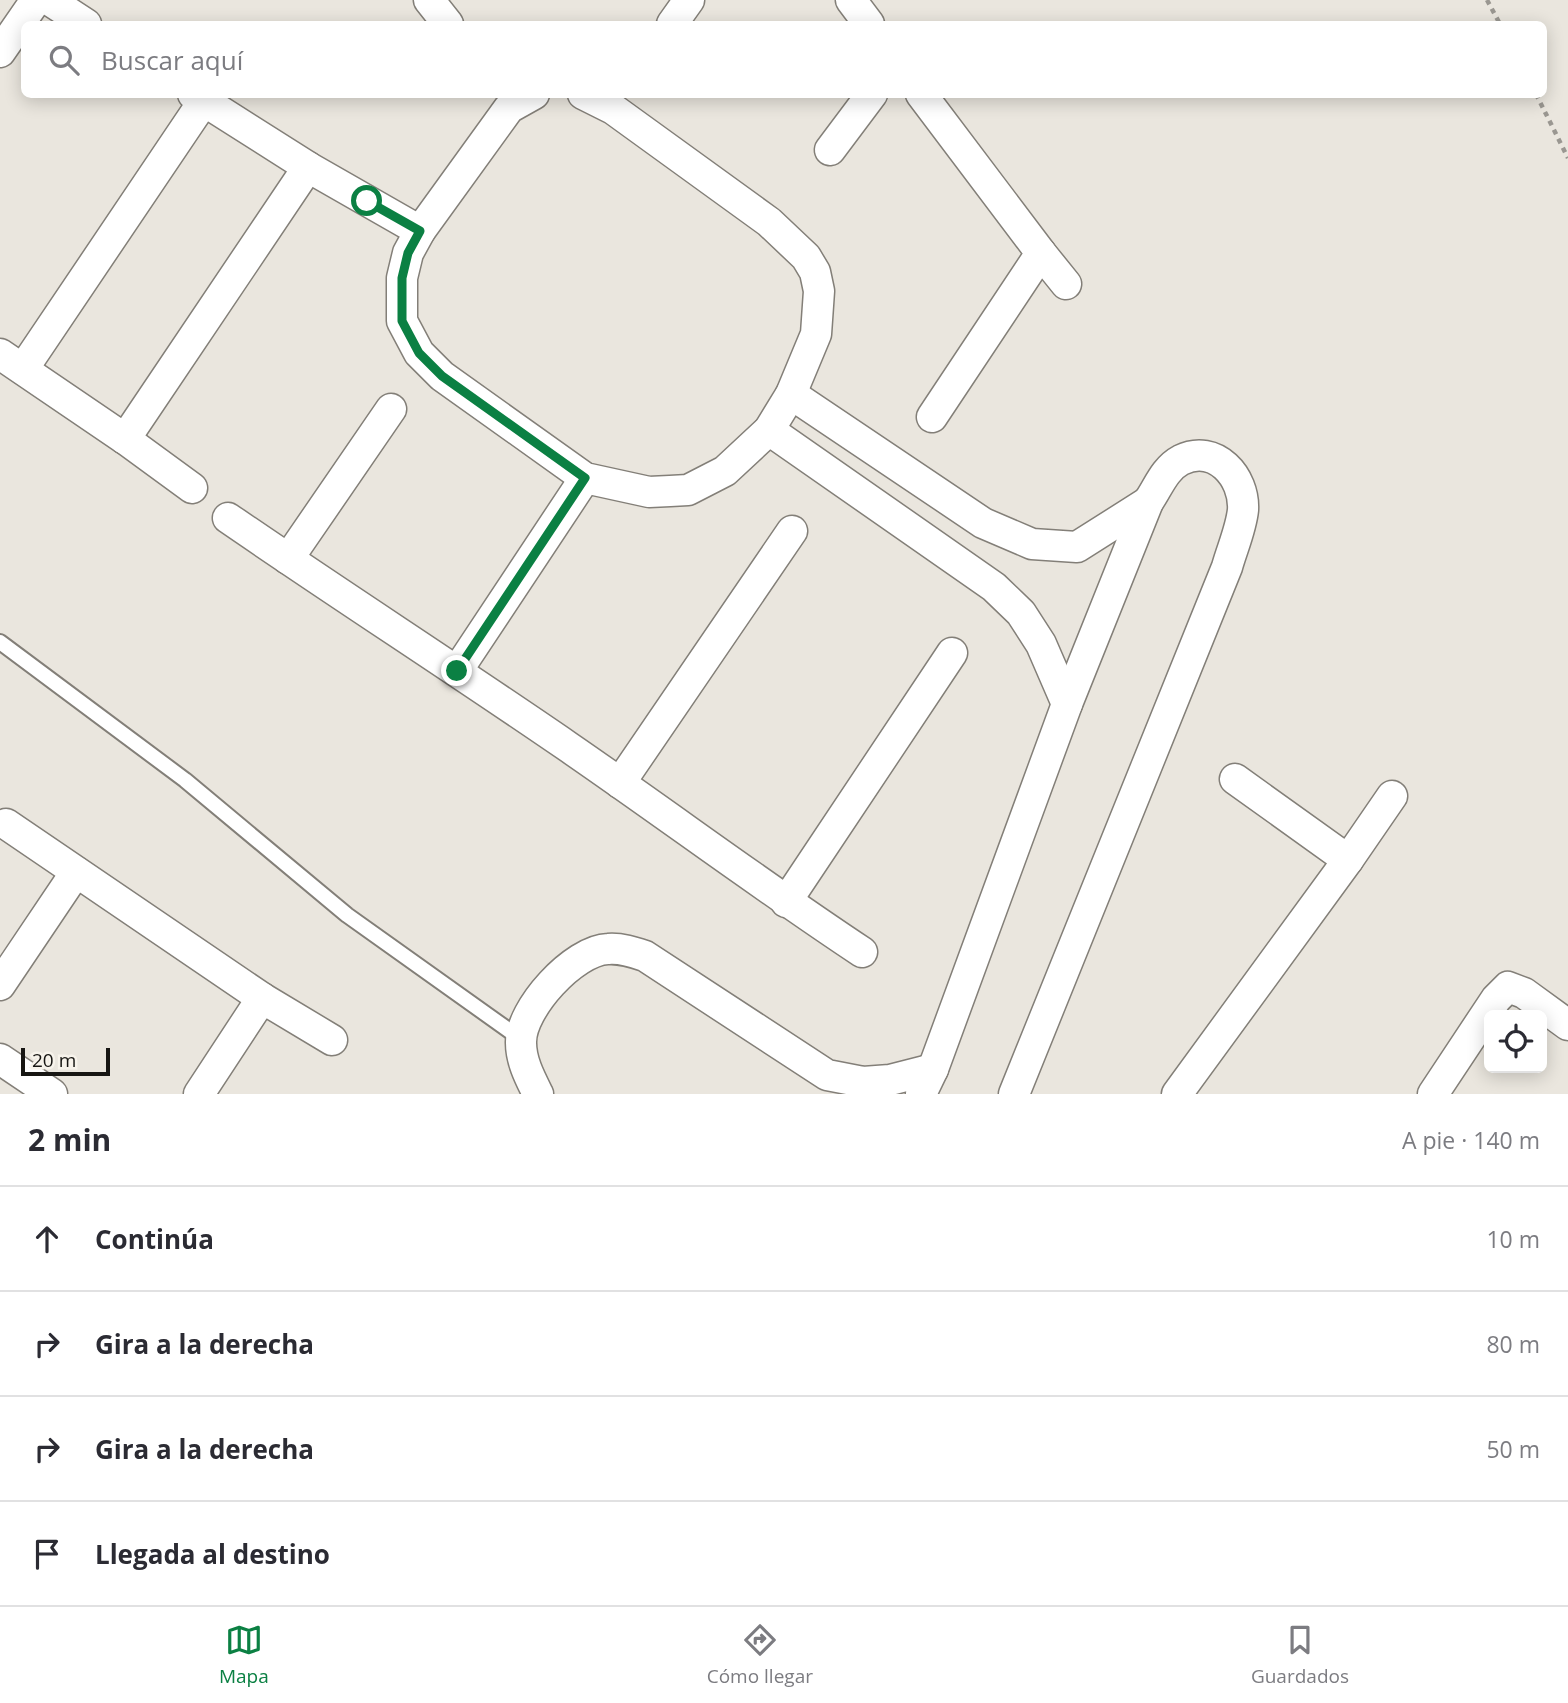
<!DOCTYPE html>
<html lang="es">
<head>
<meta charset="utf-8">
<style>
	:root { --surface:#fff; --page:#f7f7f7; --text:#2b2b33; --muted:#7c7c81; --line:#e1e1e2; --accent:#0b8043 }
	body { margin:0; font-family:"Open Sans",sans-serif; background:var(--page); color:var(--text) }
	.controls { position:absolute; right:21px; bottom:21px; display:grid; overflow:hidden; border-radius:10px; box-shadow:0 4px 18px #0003 }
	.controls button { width:63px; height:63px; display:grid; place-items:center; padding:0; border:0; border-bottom:2px solid var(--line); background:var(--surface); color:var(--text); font:35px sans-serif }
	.scale { position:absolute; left:21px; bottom:18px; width:89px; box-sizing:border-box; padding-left:7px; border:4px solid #171613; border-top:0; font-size:19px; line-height:24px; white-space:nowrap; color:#171613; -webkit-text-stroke:5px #f7f3eb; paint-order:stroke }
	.stop { position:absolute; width:21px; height:21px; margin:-16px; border:5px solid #0b8043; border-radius:50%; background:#fff }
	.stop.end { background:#0b8043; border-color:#fff; box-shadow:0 2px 7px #0008 }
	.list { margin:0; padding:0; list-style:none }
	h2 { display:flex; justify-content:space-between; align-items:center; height:91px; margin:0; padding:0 28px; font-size:30px }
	h2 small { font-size:23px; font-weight:400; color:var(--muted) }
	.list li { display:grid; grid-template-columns:46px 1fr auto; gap:21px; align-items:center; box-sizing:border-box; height:105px; padding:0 28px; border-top:2px solid var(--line) }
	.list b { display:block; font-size:26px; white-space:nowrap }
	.list em { font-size:23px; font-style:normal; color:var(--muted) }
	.icon { flex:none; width:38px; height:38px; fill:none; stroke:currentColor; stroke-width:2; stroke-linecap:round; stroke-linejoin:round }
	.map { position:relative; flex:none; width:1568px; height:1094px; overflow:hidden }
	.search { position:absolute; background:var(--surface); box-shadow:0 4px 18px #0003; left:21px; right:21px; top:21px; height:77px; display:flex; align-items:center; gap:18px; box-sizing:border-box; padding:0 24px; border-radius:10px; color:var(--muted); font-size:26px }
	.sheet { height:511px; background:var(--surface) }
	nav { display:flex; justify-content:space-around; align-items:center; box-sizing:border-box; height:98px; border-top:2px solid var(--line); background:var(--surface); font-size:19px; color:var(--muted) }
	nav a { display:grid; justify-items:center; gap:4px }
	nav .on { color:var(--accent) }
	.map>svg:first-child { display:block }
</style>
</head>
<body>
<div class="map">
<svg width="1568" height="1094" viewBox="0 0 1568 1094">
	<rect width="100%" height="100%" fill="#eae6de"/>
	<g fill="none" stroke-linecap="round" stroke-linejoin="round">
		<!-- service casing -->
		<g stroke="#837f78" stroke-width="18">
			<path id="service" d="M0 642 185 780 347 915 521 1039"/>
		</g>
		<!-- minor casing -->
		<g stroke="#837f78" stroke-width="33">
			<g id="minor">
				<path d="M49 0 86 24"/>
				<path d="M429 0 448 24"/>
				<path d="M851 0 869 24"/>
				<path d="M672 24 689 0"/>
				<path d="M0 52 36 0"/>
				<path d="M193 94 308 167 420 231"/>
				<path d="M534 94 509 108 420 231 408 253 402 278V321L419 353 442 376 585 478 649 492 670 491 688 490 725 471 769 430 791 394 816 334 819 291 815 272 806 257 769 222 613 109 583 94"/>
				<path d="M921 94 1041 253 932 417"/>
				<path d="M830 150 872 94"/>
				<path d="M1041 253 1066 284"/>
				<path d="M0 354 125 439 192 488"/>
				<path d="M23 369 203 102"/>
				<path d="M791 394 983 523 1032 544 1077 547 1148 502"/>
				<path d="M769 430 994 587 1021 613 1041 644 1067 704"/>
				<path d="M125 439 308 167"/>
				<path d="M228 518C340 595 455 669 567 746 666 814 762 886 862 952"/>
				<path d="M288 559 391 409"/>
				<path d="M457 671 585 478"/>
				<path d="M1235 779 1348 860"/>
				<path d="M620 783 792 531"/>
				<path d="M6 824 262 998"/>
				<path d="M786 902 952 653"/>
				<path d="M0 985 76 872"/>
				<path d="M0 1059 52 1094"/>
				<path d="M199 1094 262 998 332 1040"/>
				<path d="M538 1094C530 1078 521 1061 521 1043 520 1009 574 950 608 949 621 948 633 952 645 956L827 1075 863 1082 890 1080 933 1069"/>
				<path d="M921 1094 933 1069 1067 704 1148 502C1158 488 1164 469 1181 460 1215 443 1245 477 1243 510 1241 529 1232 549 1227 567L1014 1094"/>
				<path d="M1177 1094 1348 860 1392 796"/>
				<path d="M1433 1094 1496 999 1508 987 1524 993 1568 1025"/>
			</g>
		</g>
		<!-- path -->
		<g stroke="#9a9791" stroke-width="4.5" stroke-dasharray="5 5" stroke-linecap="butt">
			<path d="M1487 0 1500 24"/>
			<path d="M1536 94 1568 158"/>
		</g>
		<!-- service -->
		<use href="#service" stroke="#fff" stroke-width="14"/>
		<!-- minor -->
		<use href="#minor" stroke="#fff" stroke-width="30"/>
	</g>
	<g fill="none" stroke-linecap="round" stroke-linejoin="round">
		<!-- route -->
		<path stroke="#0b8043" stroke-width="9" d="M367 201 420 231 408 253 402 278V321L419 353 442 376 585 478 457 671"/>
	</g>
</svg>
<div class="controls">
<button><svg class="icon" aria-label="locate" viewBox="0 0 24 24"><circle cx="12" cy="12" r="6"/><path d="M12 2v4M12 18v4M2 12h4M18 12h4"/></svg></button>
</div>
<div class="scale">20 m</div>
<div class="stop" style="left:367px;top:201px"></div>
<div class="stop end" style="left:457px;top:671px"></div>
<div class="search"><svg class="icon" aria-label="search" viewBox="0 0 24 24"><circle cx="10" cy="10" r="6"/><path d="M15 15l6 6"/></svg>Buscar aquí</div>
</div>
<section class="sheet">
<h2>2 min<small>A pie · 140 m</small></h2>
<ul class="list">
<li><svg class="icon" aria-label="ahead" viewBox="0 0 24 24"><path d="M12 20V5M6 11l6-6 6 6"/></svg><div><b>Continúa</b></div><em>10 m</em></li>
<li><svg class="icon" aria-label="right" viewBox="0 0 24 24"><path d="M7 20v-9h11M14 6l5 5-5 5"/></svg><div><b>Gira a la derecha</b></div><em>80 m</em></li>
<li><svg class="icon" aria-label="right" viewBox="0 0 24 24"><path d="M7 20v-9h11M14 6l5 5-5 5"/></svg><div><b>Gira a la derecha</b></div><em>50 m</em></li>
<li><svg class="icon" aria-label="arrive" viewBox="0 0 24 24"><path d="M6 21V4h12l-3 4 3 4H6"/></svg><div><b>Llegada al destino</b></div></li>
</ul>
</section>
<nav>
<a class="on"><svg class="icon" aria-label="map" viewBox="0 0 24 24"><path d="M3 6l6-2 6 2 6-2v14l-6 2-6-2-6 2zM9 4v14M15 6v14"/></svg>Mapa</a>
<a><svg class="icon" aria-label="directions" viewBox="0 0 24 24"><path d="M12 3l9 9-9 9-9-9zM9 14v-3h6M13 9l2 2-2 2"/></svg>Cómo llegar</a>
<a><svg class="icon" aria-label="saved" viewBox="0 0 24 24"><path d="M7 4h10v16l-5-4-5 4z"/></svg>Guardados</a>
</nav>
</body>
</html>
